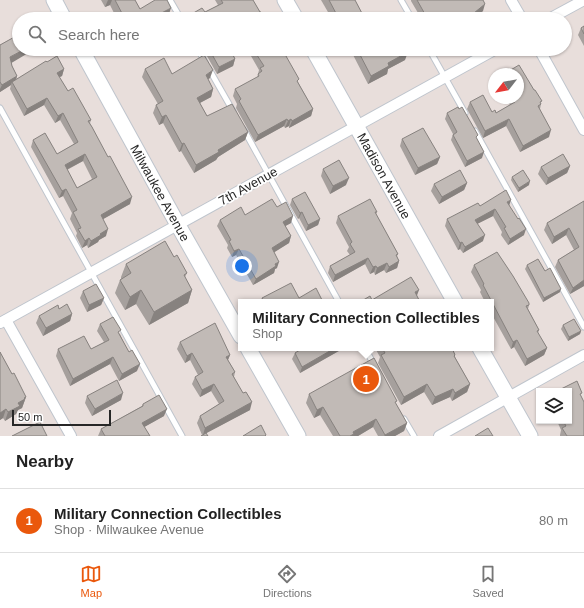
<!DOCTYPE html>
<html lang="en">
<head>
<meta charset="utf-8">
<style>
	:root { --surface:#fff; --page:#f2f2f2; --text:#222; --muted:#767676; --line:#e0e0e0; --accent:#ea580c }
	body { margin:0; font-family:Helvetica,sans-serif; background:var(--page); color:var(--text) }
	.controls { position:absolute; right:12px; bottom:12px; display:grid; overflow:hidden; border-radius:0px; box-shadow:0 1px 3px #0004 }
	.controls button { width:36px; height:36px; display:grid; place-items:center; padding:0; border:0; border-bottom:1px solid var(--line); background:var(--surface); color:var(--text); font:20px sans-serif }
	.compass { position:absolute; left:488px; top:68px; width:36px; height:36px; border-radius:50%; background:var(--surface); box-shadow:0 1px 3px #0004; rotate:239deg }
	.scale { position:absolute; left:12px; bottom:10px; width:99px; box-sizing:border-box; padding-left:4px; border:2px solid #272727; border-top:0; font-size:11px; line-height:14px; white-space:nowrap; color:#272727; -webkit-text-stroke:3px #fff; paint-order:stroke }
	.you { position:absolute; left:242px; top:266px; width:14px; height:14px; margin:-10px; border:3px solid #fff; border-radius:50%; background:#1a73e8; box-shadow:0 0 0 6px #1a73e833 }
	.badge { display:grid; place-items:center; width:26px; height:26px; border-radius:50%; background:var(--accent); color:#fff; font-size:13px; font-weight:700 }
	.pin { position:absolute; translate:-50% -50%; border:2px solid #fff; box-shadow:0 1px 4px #0006 }
	.popup { position:absolute; left:238px; top:299px; width:256px; height:52px; box-sizing:border-box; display:grid; place-content:center; border-radius:0px; background:var(--surface); filter:drop-shadow(0 1px 3px #0005); font-size:13px; white-space:nowrap; color:var(--muted) }
	.popup b { font-size:15px; color:var(--text) }
	.popup::after { content:''; position:absolute; left:50%; top:100%; margin-left:-8px; border:8px solid transparent; border-top-color:var(--surface) }
	.list { margin:0; padding:0; list-style:none }
	h2 { display:flex; justify-content:space-between; align-items:center; height:52px; margin:0; padding:0 16px; font-size:17px }
	h2 small { font-size:13px; font-weight:400; color:var(--muted) }
	.list li { display:grid; grid-template-columns:26px 1fr auto; gap:12px; align-items:center; box-sizing:border-box; height:64px; padding:0 16px; border-top:1px solid var(--line) }
	.list b { display:block; font-size:15px; white-space:nowrap }
	.list p { margin:0; font-size:13px; white-space:nowrap; color:var(--muted) }
	.list em { font-size:13px; font-style:normal; color:var(--muted) }
	.icon { flex:none; width:22px; height:22px; fill:none; stroke:currentColor; stroke-width:2; stroke-linecap:round; stroke-linejoin:round }
	.map { position:relative; flex:none; width:584px; height:436px; overflow:hidden }
	.search { position:absolute; background:var(--surface); box-shadow:0 1px 3px #0004; left:12px; right:12px; top:12px; height:44px; display:flex; align-items:center; gap:10px; box-sizing:border-box; padding:0 14px; border-radius:22px; color:var(--muted); font-size:15px }
	.sheet { height:116px; background:var(--surface) }
	nav { display:flex; justify-content:space-around; align-items:center; box-sizing:border-box; height:56px; border-top:1px solid var(--line); background:var(--surface); font-size:11px; color:var(--muted) }
	nav a { display:grid; justify-items:center; gap:2px }
	nav .on { color:var(--accent) }
	.map>svg:first-child { display:block }
</style>
</head>
<body>
<div class="map">
<svg width="584" height="436" viewBox="0 0 584 436">
	<rect width="100%" height="100%" fill="#e8dedb"/>
	<g fill="none" stroke-linecap="round" stroke-linejoin="round">
		<!-- lane casing -->
		<g stroke="#bfc5cd" stroke-width="7">
			<g id="lane">
				<path d="M170 0 181 19"/>
				<path d="M401 0 412 19"/>
				<path d="M198 49 205 62"/>
				<path d="M429 49 465 113"/>
				<path d="M209 69 233 111"/>
				<path d="M0 108 182 436"/>
				<path d="M244 130 339 302"/>
				<path d="M475 131 584 327"/>
				<path d="M365 348 374 365"/>
				<path d="M404 419 414 436"/>
			</g>
		</g>
		<!-- street casing -->
		<g stroke="#bfc5cd" stroke-width="12">
			<g id="street">
				<path d="M511 0 522 19"/>
				<path d="M549 19 584 0"/>
				<path d="M539 49 584 130"/>
				<path d="M6 320 71 436"/>
				<path d="M0 323 496 49"/>
				<path d="M439 436 584 355"/>
			</g>
		</g>
		<!-- secondary casing -->
		<g stroke="#bfc5cd" stroke-width="17">
			<g id="secondary">
				<path d="M54 0 64 19"/>
				<path d="M285 0 296 19"/>
				<path d="M81 49 178 225 241 336"/>
				<path d="M313 49 455 302"/>
				<path d="M248 348 298 436"/>
				<path d="M480 348 530 436"/>
			</g>
		</g>
		<!-- lane -->
		<use href="#lane" stroke="#fff" stroke-width="5"/>
		<!-- street -->
		<use href="#street" stroke="#fff" stroke-width="10"/>
		<!-- secondary -->
		<use href="#secondary" stroke="#fff" stroke-width="15"/>
	</g>
	<!-- wall -->
	<g fill="#a6a09d" fill-rule="evenodd">
		<path d="M101 0H135L140 9 168 17 164 19H117L110 5 105 7Z"/>
		<path d="M215 0H253L260 12 265 19H189L190 15 205 12 218 5Z"/>
		<path d="M321 0H355L365 19H332Z"/>
		<path d="M411 0H483V11L472 19H420L421 18 411 1Z"/>
		<path d="M584 26V46L578 35 581 28Z"/>
		<path d="M19 32 11 63 12 66 17 76 16 80 47 62 64 69 62 76 59 77 68 91 91 120 90 123 130 204 103 219 106 236 99 240 98 242 88 248 87 245 82 248 76 236 77 233 70 219 72 213 63 196 59 198 31 147 33 140 57 154 74 144 60 120 55 123 44 105 24 116 10 89 11 85 0 92V45L16 36 17 33ZM83 161 92 179 77 188 67 170Z"/>
		<path d="M170 49H186L174 56Z"/>
		<path d="M203 49H230L235 59 233 66 217 74Z"/>
		<path d="M247 49H282L298 82 313 109 311 116 289 128V126L285 128 284 126 255 142 236 108 237 104 233 96 235 89 257 78 259 70Z"/>
		<path d="M350 49H406L405 60 388 69 387 74 368 84Z"/>
		<path d="M145 69 172 74 210 78 208 79 213 89 211 97 200 103 207 116 248 132 245 140 218 157 216 160 194 173 181 151 179 152 163 123 159 125 153 113 156 105 158 104 142 77Z"/>
		<path d="M506 98H518L541 103V104L540 109 549 137 520 152 506 126 483 138 467 109 470 102 492 112 496 113 510 105Z"/>
		<path d="M447 113 477 139 482 158 465 167 451 140 453 134 445 119Z"/>
		<path d="M402 139 440 157 437 164 415 175 400 146Z"/>
		<path d="M570 166 567 173 546 185 538 174 541 167Z"/>
		<path d="M323 169 346 185 330 194 321 176Z"/>
		<path d="M512 177 529 185 518 192 511 180Z"/>
		<path d="M467 183 464 190 439 204 431 191 434 184Z"/>
		<path d="M292 199 320 219 318 225 306 231 299 218 298 219 290 205Z"/>
		<path d="M584 201V286L570 294 555 267 558 260 574 250 566 235 552 244 544 230 547 223Z"/>
		<path d="M509 205 524 235 508 245 501 235 502 232 493 216 477 224 483 241 463 253 460 249 458 250 445 226 447 219 480 206Z"/>
		<path d="M277 207 291 223 285 226 291 236 289 243 274 252 277 268 275 269 274 273 253 285 236 255 232 257 227 248 228 245 217 226 220 220 245 215Z"/>
		<path d="M377 212 376 214 398 254 397 256 399 261 397 268 386 273 384 270 375 275 374 272 370 274 365 264 333 282 328 273 330 266 350 255 347 251 349 247 336 223 338 216Z"/>
		<path d="M174 257 187 273 185 277 192 290 188 303 149 325 136 304 125 310 115 293 120 280 121 279V277L126 264Z"/>
		<path d="M474 265 529 305 528 309 539 330 538 333 547 348 544 355 525 366 514 347 511 349 491 313V302H485L480 292 481 290 471 272Z"/>
		<path d="M527 265 545 271 560 292 543 302 525 269Z"/>
		<path d="M83 291 104 298 101 305 87 312 80 298Z"/>
		<path d="M262 298H299L323 302H261Z"/>
		<path d="M59 309 72 314 70 321 43 336 36 323 39 316Z"/>
		<path d="M100 324 120 334 137 371 119 381 110 364 70 386 56 356 58 349H91L104 342 97 331Z"/>
		<path d="M563 325 581 331 580 334 568 341 561 329Z"/>
		<path d="M180 342 230 355 228 360 235 372 234 377 250 410 202 435 197 423 200 416 219 404 211 391 200 397 192 384 195 377 198 375 190 360 185 363 177 349Z"/>
		<path d="M344 348 300 373 292 359 295 353Z"/>
		<path d="M375 348H452L455 355V357L470 384 467 392 452 401 450 397 432 405 424 392 401 405 378 363 380 357Z"/>
		<path d="M0 352 12 374 26 397 22 408 18 410 16 414 5 421 3 418 0 420Z"/>
		<path d="M309 394 396 404 407 423 404 431 395 436H378L373 427 358 436H333L320 415 314 418 306 403Z"/>
		<path d="M87 396 121 400 92 416 85 403Z"/>
		<path d="M581 397 584 436H560V435L561 430 557 421H569Z"/>
		<path d="M143 404 164 416 144 427 150 436H98L101 429 142 406Z"/>
	</g>
	<!-- shaded-wall -->
	<g fill="#87827f">
		<path d="M108 0H112L110 5 105 7Z"/>
		<path d="M485 4 483 11 472 19H461Z"/>
		<path d="M171 8 168 17 164 19H150Z"/>
		<path d="M237 15 236 19H230Z"/>
		<path d="M25 49H35L8 65 10 57Z"/>
		<path d="M176 49H186L174 56Z"/>
		<path d="M408 52 405 60 388 69 387 74 368 84 371 76 388 63Z"/>
		<path d="M235 59 233 66 217 74 219 67Z"/>
		<path d="M64 69 62 76 54 80 57 73Z"/>
		<path d="M213 70 210 78 203 82 206 75Z"/>
		<path d="M17 76 15 83 12 82 11 85 0 92V89L2 85Z"/>
		<path d="M213 89 211 97 194 106 197 98Z"/>
		<path d="M47 98 44 105 24 116 27 109Z"/>
		<path d="M313 109 311 116 289 128 292 121Z"/>
		<path d="M63 113 60 120 55 123 58 116Z"/>
		<path d="M166 115 163 123 159 125 162 117Z"/>
		<path d="M287 119 284 126 255 142 258 135Z"/>
		<path d="M291 119 289 126 285 128 288 121Z"/>
		<path d="M509 119 506 126 483 138 485 131Z"/>
		<path d="M551 130 549 137 520 152 523 146Z"/>
		<path d="M248 132 245 140 218 157 216 160 194 173 196 165 218 150Z"/>
		<path d="M184 143 181 151 179 152 182 144Z"/>
		<path d="M484 152 482 158 465 167 467 161Z"/>
		<path d="M85 154 83 161 62 172 65 165Z"/>
		<path d="M440 157 437 164 415 175 418 168Z"/>
		<path d="M570 166 567 173 546 185 548 178Z"/>
		<path d="M349 178 346 185 330 194 333 186Z"/>
		<path d="M530 181 529 185 518 192 519 188Z"/>
		<path d="M467 183 464 190 439 204 442 197Z"/>
		<path d="M66 189 63 196 59 198 62 191Z"/>
		<path d="M132 197 130 204 98 222 101 215Z"/>
		<path d="M511 200 509 206 507 202Z"/>
		<path d="M495 209 493 216 473 226 475 220Z"/>
		<path d="M302 212 299 218 298 219 300 213Z"/>
		<path d="M293 216 291 223 280 229 283 222Z"/>
		<path d="M320 219 318 225 306 231 308 225Z"/>
		<path d="M569 228 566 235 552 244 554 237Z"/>
		<path d="M108 229 106 236 99 240 98 242 88 248 91 241 100 234Z"/>
		<path d="M526 229 524 235 508 245 510 239Z"/>
		<path d="M485 235 483 241 463 253 465 247Z"/>
		<path d="M291 236 289 243 270 255 272 248Z"/>
		<path d="M89 238 87 245 82 248 85 241Z"/>
		<path d="M462 242 460 249 458 250 460 243Z"/>
		<path d="M239 249 236 255 232 257 234 251Z"/>
		<path d="M368 258 365 264 333 282 335 275Z"/>
		<path d="M399 261 397 268 386 273 389 267Z"/>
		<path d="M279 262 277 268 275 269 274 273 253 285 256 279 275 264Z"/>
		<path d="M387 263 384 270 375 275 377 268Z"/>
		<path d="M376 266 374 272 370 274 373 267Z"/>
		<path d="M584 280V286L570 294 573 288Z"/>
		<path d="M561 289 560 292 543 302 544 298Z"/>
		<path d="M141 290 136 304 125 310 130 297Z"/>
		<path d="M192 290 188 303 149 325 154 312Z"/>
		<path d="M419 290 416 298 415 292Z"/>
		<path d="M104 298 101 305 87 312 89 305Z"/>
		<path d="M72 314 70 321 43 336 46 328Z"/>
		<path d="M581 331 580 334 568 341 569 337Z"/>
		<path d="M517 340 514 347 511 349 513 342Z"/>
		<path d="M335 348H344L300 373 302 367Z"/>
		<path d="M547 348 544 355 525 366 527 359Z"/>
		<path d="M192 353 190 360 185 363 187 356Z"/>
		<path d="M230 355 227 362 226 357Z"/>
		<path d="M113 357 110 364 70 386 73 379Z"/>
		<path d="M140 364 137 371 119 381 122 374Z"/>
		<path d="M214 384 211 391 200 397 202 390Z"/>
		<path d="M427 384 424 392 401 405 404 397Z"/>
		<path d="M470 384 467 392 452 401 455 393Z"/>
		<path d="M453 389 450 397 432 405 435 397Z"/>
		<path d="M123 393 121 400 92 416 95 409Z"/>
		<path d="M26 397 22 408 18 410 16 414 5 421 8 412Z"/>
		<path d="M252 402 250 410 203 435 205 428Z"/>
		<path d="M323 407 320 415 314 418 317 410Z"/>
		<path d="M6 409 3 418 0 420V413Z"/>
		<path d="M167 409 164 416 139 430 142 423Z"/>
		<path d="M376 419 373 427 358 436H350L353 432Z"/>
		<path d="M407 423 404 431 395 436H384L385 435Z"/>
	</g>
	<!-- building -->
	<g fill="#c1bab6" stroke="#87827f" fill-rule="evenodd">
		<path d="M115 0H135L140 9 155 0H167L171 8 150 19H125Z"/>
		<path d="M221 0H253L260 12H261L265 19H239L237 15 230 19H192L190 15 202 8 205 12 223 3Z"/>
		<path d="M329 0H355L365 19H339Z"/>
		<path d="M417 0H483L485 4 474 13 461 19H421L426 16Z"/>
		<path d="M584 26V34L581 28Z"/>
		<path d="M19 32V49H25L10 57 12 66 17 76 2 85 0 82V45L18 35 17 33Z"/>
		<path d="M209 49H230L235 59 219 67Z"/>
		<path d="M253 49H282L299 79 297 81 313 109 292 121 291 119 288 121 287 119 258 135 239 101 241 99 235 89 259 76 258 74 262 71 260 68 264 66Z"/>
		<path d="M357 49H406L408 52 388 63 389 66 371 76Z"/>
		<path d="M204 55 213 70 206 75 213 89 197 98 207 116 232 104 248 132 218 150 219 152 196 165 184 143 182 144 166 115 162 117 156 105 163 101 145 69 164 58 172 74Z"/>
		<path d="M57 56 64 69 57 73 68 91 73 88 91 120 88 121 92 127 108 157 110 156 132 197 101 215 108 229 100 234 101 235 91 241 89 238 85 241 78 229 81 228 73 212 77 210 66 189 62 191 33 140 45 133 57 154 78 142 63 113 58 116 47 98 27 109 12 82 46 61 47 62ZM85 154 97 177 77 188 65 165Z"/>
		<path d="M519 65 534 90H535L542 101 540 102 541 104 538 106 551 130 523 146 509 119 485 131 470 102 483 95 492 112 495 110 496 113 515 102 512 98H518V74H504Z"/>
		<path d="M458 107 459 109 462 107 478 135 476 137 484 152 467 161 453 135 457 132 447 113Z"/>
		<path d="M423 128 440 157 418 168 402 139Z"/>
		<path d="M563 154 570 166 548 178 541 167Z"/>
		<path d="M339 160 349 178 333 186 323 169Z"/>
		<path d="M460 170 467 183 442 197 434 184Z"/>
		<path d="M523 170 530 181 519 188 512 177Z"/>
		<path d="M506 190 511 200 507 202 518 219 519 218 526 229 510 239 504 228 506 227 495 209 475 220 485 235 465 247 462 242 460 243 447 219 478 203 480 206Z"/>
		<path d="M305 192 320 219 308 225 302 212 300 213 292 199Z"/>
		<path d="M272 199 277 207 286 202 293 216 283 222 291 236 272 248 279 262 275 264 276 266 256 279 239 249 234 251 229 241 231 240 220 220 241 207 245 215Z"/>
		<path d="M370 199 377 212H375L398 254 396 255 399 261 389 267 387 263 377 268 376 266 373 267 368 258 335 275 330 266 355 252 350 244 352 242 338 216Z"/>
		<path d="M584 201V280L573 288 558 260 579 247 569 228 554 237 547 223Z"/>
		<path d="M165 241 174 257 177 255 187 273 184 275 192 290 154 312 141 290 130 297 120 280 131 273 126 264Z"/>
		<path d="M497 252 513 276 529 303V305L526 306 539 330 537 331 547 348 527 359 517 340 513 342 483 285 484 284 474 265Z"/>
		<path d="M538 259 545 271 550 268 561 289 544 298 527 265Z"/>
		<path d="M411 277 419 290 415 292 420 302H360L370 296 372 300Z"/>
		<path d="M291 283 299 298 316 288 323 302H264L262 298Z"/>
		<path d="M96 284 104 298 89 305 83 291Z"/>
		<path d="M67 304 72 314 46 328 39 316 58 305 59 309Z"/>
		<path d="M113 317 121 330 118 332 129 352 132 350 140 364 122 374 113 357 73 379 58 349 84 336 91 349 109 340 100 324Z"/>
		<path d="M574 319 581 331 569 337 563 325Z"/>
		<path d="M215 323 230 355 226 357 235 372 232 374 243 393 246 392 252 402 205 428 200 416 224 401 214 384 202 390 195 377 203 372 192 353 187 356 180 342Z"/>
		<path d="M303 348H335L302 367 295 353Z"/>
		<path d="M382 348H452L455 355 454 356 470 384 455 393 453 389 435 397 427 384 404 397 381 355 385 353Z"/>
		<path d="M0 352 12 374 14 373 26 397 24 398 25 399 18 403 20 406 8 412 6 409 0 413Z"/>
		<path d="M374 358 397 401 395 402 407 423 385 435 376 419 353 432 354 434 350 436H340L323 407 317 410 309 394Z"/>
		<path d="M117 380 123 393 95 409 87 396Z"/>
		<path d="M577 381 582 393 580 394 584 402V436H567L562 428 566 426 563 421H569V391H557Z"/>
		<path d="M159 395 167 409 142 423 150 436H105L101 429 143 406V404Z"/>
		<path d="M40 422 47 436H12Z"/>
		<path d="M261 425 266 435 265 436H243Z"/>
		<path d="M488 428 493 436H475Z"/>
		<path d="M206 433 208 436H201Z"/>
	</g>
	<g text-anchor="middle" dominant-baseline="central" stroke-width="3.5" stroke-linejoin="round" paint-order="stroke">
		<!-- street labels -->
		<g font-size="13" fill="#272727" stroke="#fff">
			<text transform="translate(384 176) rotate(61)">Madison Avenue</text>
			<text transform="translate(248 186) rotate(-29)">7th Avenue</text>
			<text transform="translate(160 193) rotate(61)">Milwaukee Avenue</text>
		</g>
	</g>
</svg>
<div class="controls">
<button><svg class="icon" aria-label="layers" viewBox="0 0 24 24"><path d="M12 4l9 5-9 5-9-5zM3 14l9 5 9-5"/></svg></button>
</div>
<svg class="compass" viewBox="-18 -18 36 36"><path d="M0-13l5 13h-10z" fill="#e53935"/><path d="M0 13l5-13h-10z" fill="#767676"/></svg>
<div class="scale">50 m</div>
<div class="you"></div>
<div class="pin badge" style="left:366px;top:379px">1</div>
<div class="popup"><b>Military Connection Collectibles</b>Shop</div>
<div class="search"><svg class="icon" aria-label="search" viewBox="0 0 24 24"><circle cx="10" cy="10" r="6"/><path d="M15 15l6 6"/></svg>Search here</div>
</div>
<section class="sheet">
<h2>Nearby<small></small></h2>
<ul class="list">
<li><span class="badge">1</span><div><b>Military Connection Collectibles</b><p>Shop · Milwaukee Avenue</p></div><em>80 m</em></li>
</ul>
</section>
<nav>
<a class="on"><svg class="icon" aria-label="map" viewBox="0 0 24 24"><path d="M3 6l6-2 6 2 6-2v14l-6 2-6-2-6 2zM9 4v14M15 6v14"/></svg>Map</a>
<a><svg class="icon" aria-label="directions" viewBox="0 0 24 24"><path d="M12 3l9 9-9 9-9-9zM9 14v-3h6M13 9l2 2-2 2"/></svg>Directions</a>
<a><svg class="icon" aria-label="saved" viewBox="0 0 24 24"><path d="M7 4h10v16l-5-4-5 4z"/></svg>Saved</a>
</nav>
</body>
</html>
